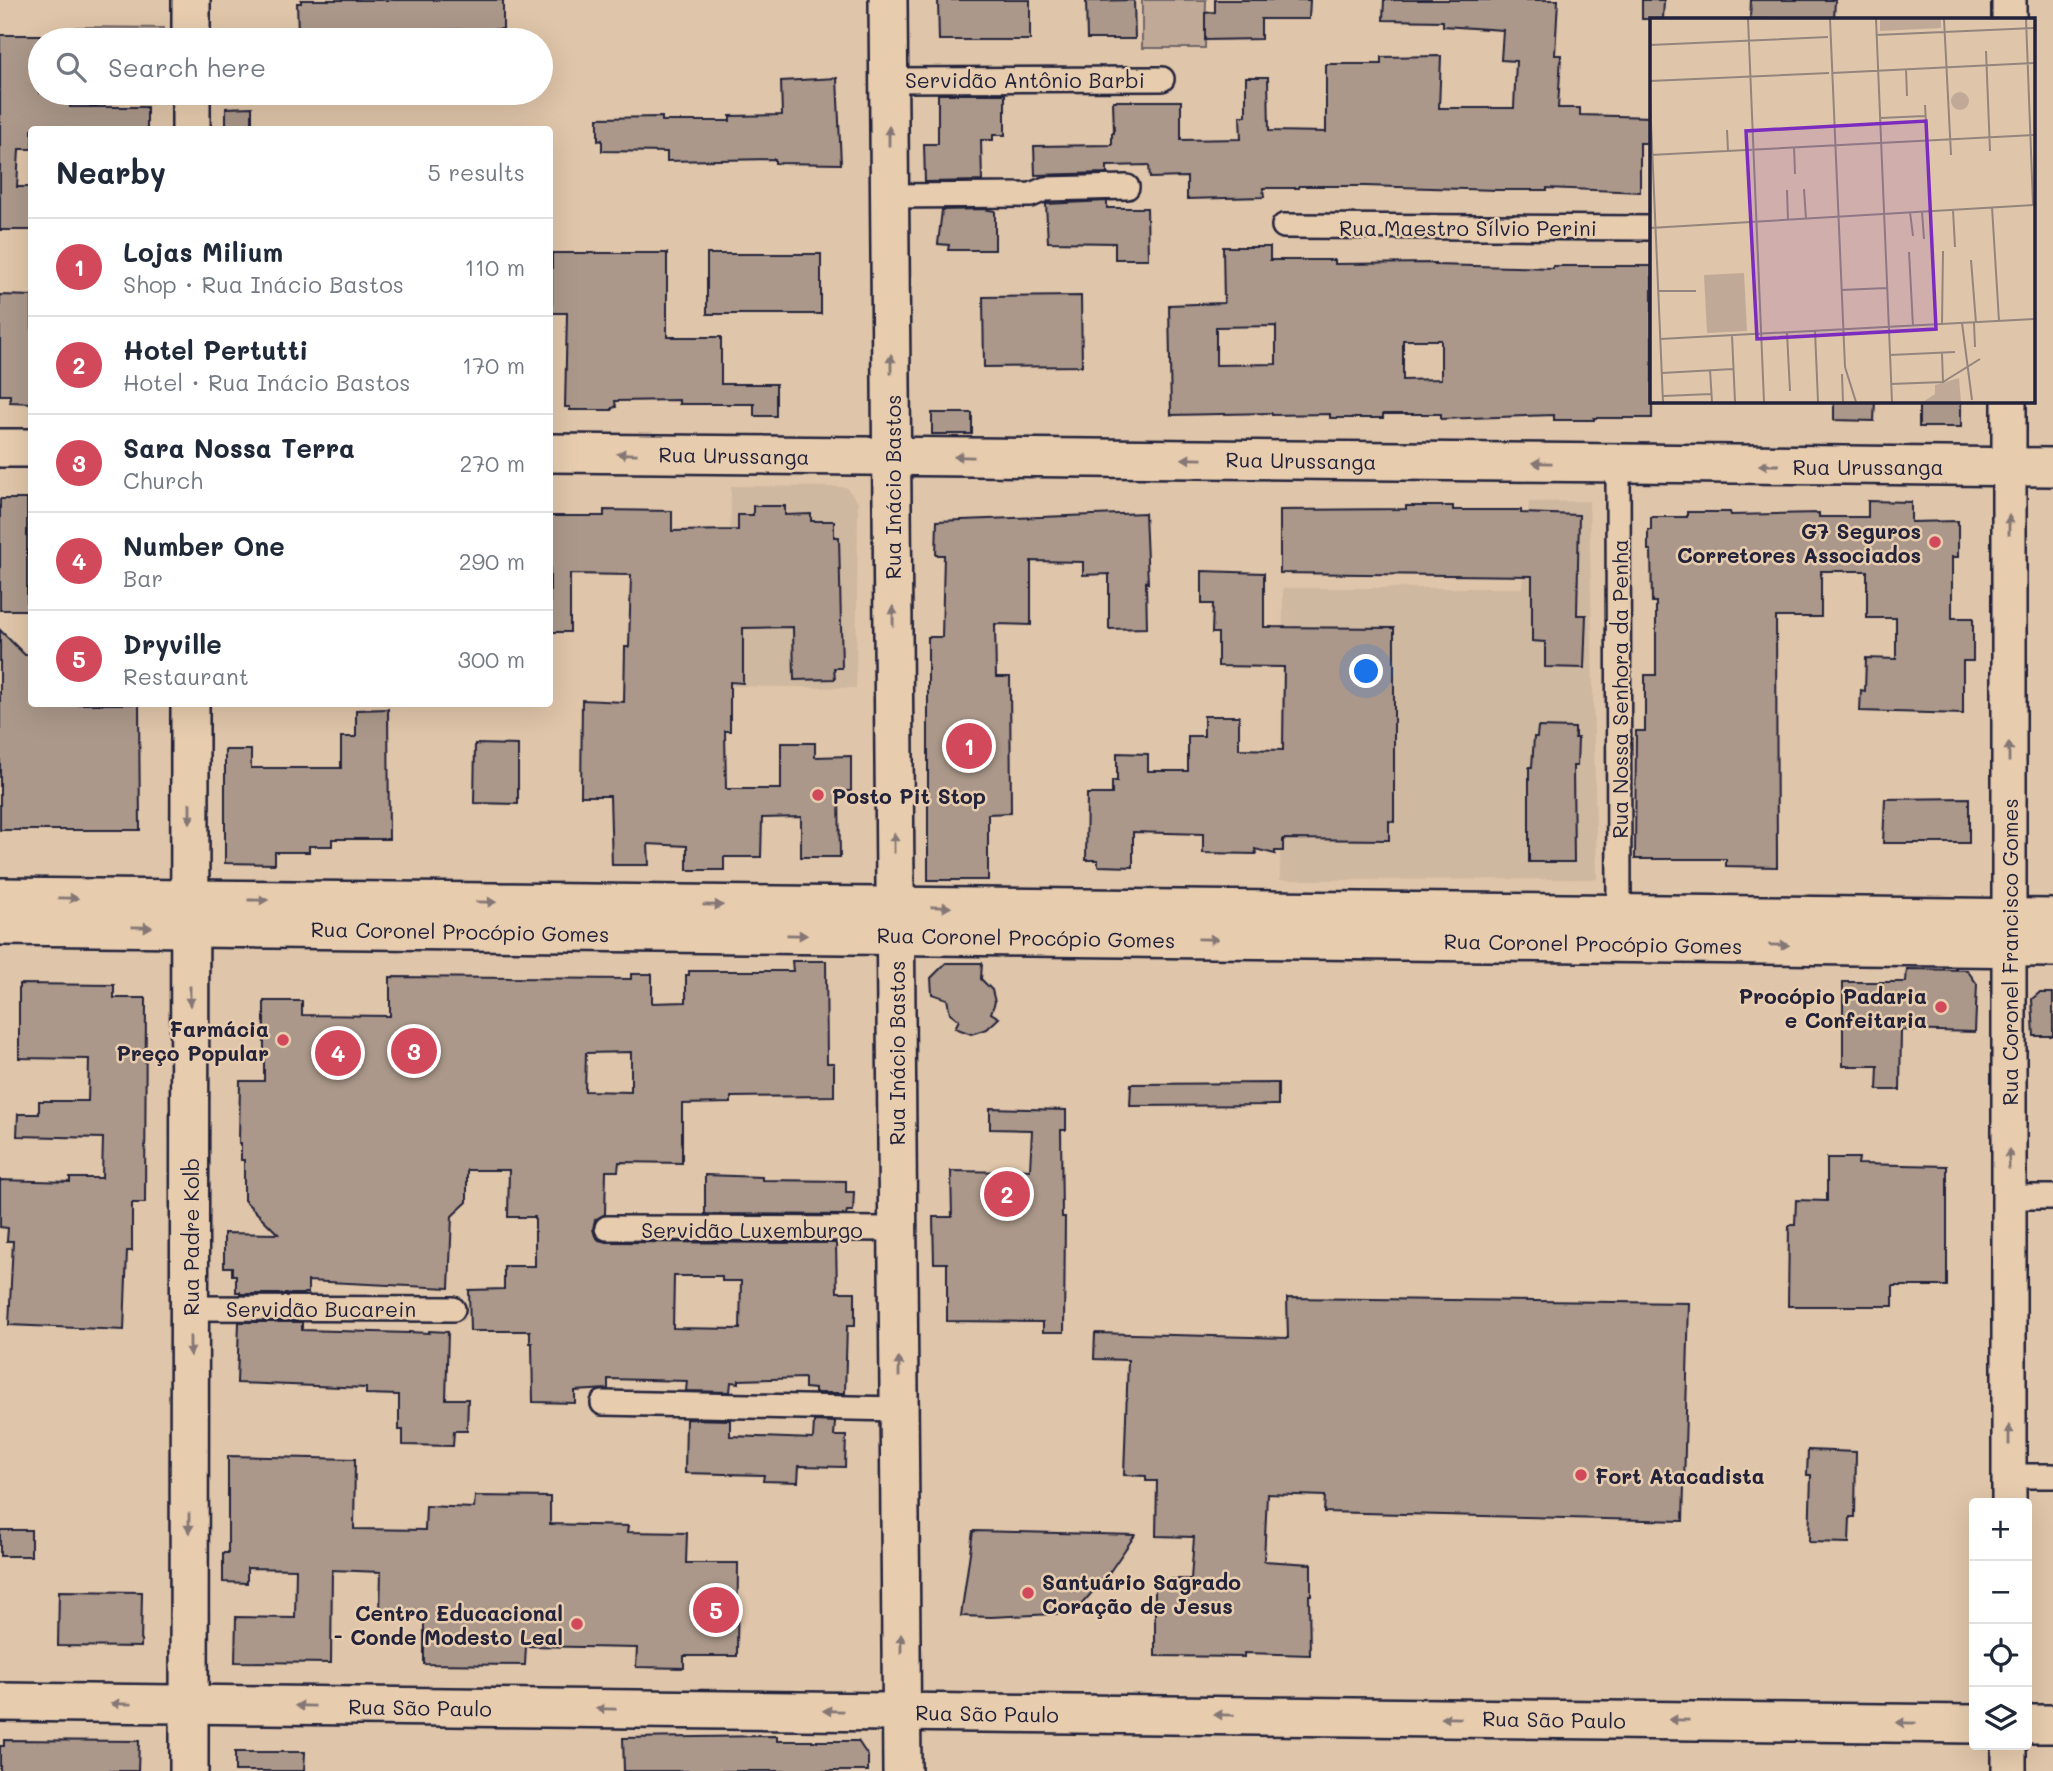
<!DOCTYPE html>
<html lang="en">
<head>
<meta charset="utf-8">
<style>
	:root { --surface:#fff; --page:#f2f2f3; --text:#1f2937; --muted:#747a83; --line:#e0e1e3; --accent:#d1495b }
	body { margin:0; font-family:Mali,sans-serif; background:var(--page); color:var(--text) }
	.controls { position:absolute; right:21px; bottom:21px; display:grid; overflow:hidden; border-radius:7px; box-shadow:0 7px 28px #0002 }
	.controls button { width:63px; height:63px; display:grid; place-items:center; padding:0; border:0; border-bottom:2px solid var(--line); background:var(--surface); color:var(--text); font:35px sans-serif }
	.you { position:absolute; left:1367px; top:672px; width:24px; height:24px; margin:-18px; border:5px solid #fff; border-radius:50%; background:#1a73e8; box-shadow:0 0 0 10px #1a73e833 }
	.badge { display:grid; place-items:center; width:46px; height:46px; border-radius:50%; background:var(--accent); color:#fff; font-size:23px; font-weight:700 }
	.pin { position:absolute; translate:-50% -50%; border:4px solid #fff; box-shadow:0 2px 7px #0006 }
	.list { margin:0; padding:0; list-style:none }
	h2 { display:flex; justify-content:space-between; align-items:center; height:91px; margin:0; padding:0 28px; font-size:30px }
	h2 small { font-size:23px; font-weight:400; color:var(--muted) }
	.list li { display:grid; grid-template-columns:46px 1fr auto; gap:21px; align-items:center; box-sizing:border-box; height:98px; padding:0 28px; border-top:2px solid var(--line) }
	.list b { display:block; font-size:26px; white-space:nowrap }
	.list p { margin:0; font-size:23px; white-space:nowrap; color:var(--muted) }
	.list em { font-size:23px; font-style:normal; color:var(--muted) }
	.icon { flex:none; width:38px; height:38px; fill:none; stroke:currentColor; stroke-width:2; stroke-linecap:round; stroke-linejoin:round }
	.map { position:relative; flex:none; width:2053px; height:1771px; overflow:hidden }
	.search { position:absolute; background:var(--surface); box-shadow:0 7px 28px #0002; left:28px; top:28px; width:525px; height:77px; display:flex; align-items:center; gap:18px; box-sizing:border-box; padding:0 24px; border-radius:38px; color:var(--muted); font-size:26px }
	.panel { position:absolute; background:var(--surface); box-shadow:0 7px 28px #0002; left:28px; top:126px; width:525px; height:581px; border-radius:7px }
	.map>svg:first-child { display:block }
</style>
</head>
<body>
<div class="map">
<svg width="2053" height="1771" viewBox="0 0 2053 1771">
	<rect width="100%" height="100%" fill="#dfc5a9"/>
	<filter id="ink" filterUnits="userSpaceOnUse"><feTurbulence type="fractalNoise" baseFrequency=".0143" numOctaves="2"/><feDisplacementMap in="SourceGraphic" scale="14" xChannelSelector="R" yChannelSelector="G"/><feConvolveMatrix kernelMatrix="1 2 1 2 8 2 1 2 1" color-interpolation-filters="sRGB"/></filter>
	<g filter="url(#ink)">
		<!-- built -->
		<g fill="#cfb8a0">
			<path d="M731 486 846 487 858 502 856 688 728 686Z"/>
			<path d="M1589 501 1597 879 1280 880 1283 588H1522L1529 502Z"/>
		</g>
		<!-- green -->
		<g fill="#c0aa97" stroke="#716669" stroke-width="2">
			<path d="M1142 0H1206L1205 48H1142Z"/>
			<path d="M76 27 164 28V40H76Z"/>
		</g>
		<!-- building -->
		<g fill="#ab988a" stroke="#22223b" stroke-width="2" fill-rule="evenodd">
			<path d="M301 0H503V29L298 32 297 3H301Z"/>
			<path d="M938 0H1030V40H939Z"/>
			<path d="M1134 0 1135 39H1087L1086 1Z"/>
			<path d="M1215 0H1310L1309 19H1261V39L1205 40V13L1215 12Z"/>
			<path d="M1384 0H1558L1555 55H1561L1558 108H1580V115L1652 117V143H1640V192L1547 188V190H1497L1365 186H1299V188H1263L1264 197 1187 199V177L1150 178 1149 165 1107 166V173L1035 175 1034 146 1112 145V133H1114L1113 101H1181V140L1241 139 1240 116H1246V77H1268L1269 131 1326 132V64H1381V57L1441 56 1439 108H1514L1516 61 1501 60 1503 30 1443 26V21L1383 20Z"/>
			<path d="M1642 0H1664L1663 19H1642Z"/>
			<path d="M1751 0H1835L1834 19H1750Z"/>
			<path d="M0 35H40V93H70V107H147V130H32V149H19L17 187H32V230H0Z"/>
			<path d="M837 78 841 164 775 163V159L667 161V152L602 151V140L598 141V118L662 117V121H730V116L782 115 781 81Z"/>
			<path d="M938 94H1005V135H993V140H981L982 181 925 182 924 144H938Z"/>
			<path d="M252 107V130H226V108Z"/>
			<path d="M1107 201V208H1147L1148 259H1115V243L1048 242 1046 204Z"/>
			<path d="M983 209 995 211V250H948L949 245 938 244 942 210Z"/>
			<path d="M1223 247H1270V260H1335V264L1435 263V265L1553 268V266H1652V418H1594V420H1554V415L1441 419V414H1383V418H1330V414L1272 415V413L1171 415 1169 305 1224 303ZM1276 326V364L1216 365V327ZM1403 340H1441V379L1403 380Z"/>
			<path d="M552 253H667V337H721V384H776V416H754V404H679V400L615 401 616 407 612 408V410H570V407H565L567 313H552Z"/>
			<rect x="707" y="254" width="114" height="60"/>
			<path d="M0 295 32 296V403L10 402V395H0Z"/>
			<path d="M1081 296 1082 366 984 367 983 297Z"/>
			<path d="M1834 401H1875L1874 421 1834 420Z"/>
			<rect x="1919" y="401" width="42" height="26"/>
			<rect x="932" y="413" width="40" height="21"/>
			<rect x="0" y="499" width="27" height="111"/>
			<path d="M1868 501 1911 502V522L1958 521V557H1952V618H1973V661H1963V714L1860 711 1861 690 1865 691 1866 658 1896 659V618H1867V571H1821V617H1776L1777 867 1726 866V859H1635L1636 731H1645V675H1656V602H1652L1651 550H1648V530H1651V517H1687V512H1730L1731 515 1819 513V517H1868Z"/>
			<path d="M753 506H785V515L811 514V521H834V537H839L842 668H834L835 679 794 680 793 627 743 628V683L730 682V731H725L726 789H781V743H815V757L851 756V791H839L840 857H801V817L762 818 761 857H724V870H687V846L648 844 649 865H612L610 796H581L582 700 624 702 625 647H629L631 575 570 574V632H550V516H604V510L672 511V531L738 530V515H753Z"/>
			<path d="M1406 506H1453V510H1521V513L1579 515 1577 615H1586L1584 668 1545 667V642L1532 641V576L1280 573V510L1406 509Z"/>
			<path d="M1145 513 1148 583 1146 582 1147 628 1109 629V574L1083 575V562L1031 561V625L995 624 996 677H1010L1011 813 988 814V880H928V637H942L944 555H936L937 521Z"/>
			<path d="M1202 571 1264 573V627L1394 628V822L1389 821V840L1283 839V851H1275V854L1255 849 1256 854 1203 853V834L1133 832V867L1098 866V860H1086L1087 794H1112V781H1117V753L1148 754V771H1188V736H1204V716H1239V749L1283 750 1284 667 1218 666V633H1212L1213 604H1202Z"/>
			<path d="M0 630 25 655H32V704H139L140 830H0Z"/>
			<path d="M388 709 389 839H332V846H309V852H275V864L225 863V750H251V768H341V737H356V710Z"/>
			<path d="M1538 727 1575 728V738H1578L1577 766H1573L1574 862H1529V767H1532L1534 737H1537Z"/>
			<path d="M475 744 518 745V804L474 803Z"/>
			<path d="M1969 798V843H1883L1885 799Z"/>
			<path d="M792 961H826L827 1063H834V1096L731 1097V1103L682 1104V1163L619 1162 618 1171H606L605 1214 595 1220 593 1229 595 1236 599 1240 607 1242 836 1243 837 1292H855V1326H847L845 1393H815V1389L805 1388V1378L739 1380V1383L731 1382 730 1392 686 1391 687 1381 608 1379V1389L575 1391V1403L533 1402 532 1343H530V1331H470L469 1290 504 1289V1266H535V1217H508L509 1170H467V1202L452 1216 449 1288 308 1281V1293H304L303 1294H240V1292H236V1275H232V1267H224V1233L278 1234 244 1200V1160H241V1143H239L240 1081H264V1001H302V1015L390 1016V977L631 979V974H652V1003L686 1002V975H689V971H793ZM631 1052V1092L585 1091 586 1053ZM674 1276H722V1281H741L740 1329 673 1328Z"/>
			<path d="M946 963H982L981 979 992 990 995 1002 991 1013 999 1018 987 1029 971 1034 955 1028 959 1020 950 1013 947 999 932 994 931 978Z"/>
			<path d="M1907 969 1967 970 1977 984 1975 1032 1901 1030 1900 1090H1877L1878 1066H1843V982H1906Z"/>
			<path d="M19 984 114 985V998H146L145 1203H132V1251H127L124 1330 9 1325 13 1241H7L8 1228 0 1227V1180L70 1182V1178H102L103 1138 17 1136 18 1114H39V1101H88L89 1059 19 1058Z"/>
			<path d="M2039 993H2053V1036H2034L2032 999Z"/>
			<path d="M1278 1083V1105L1130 1106 1131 1084Z"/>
			<path d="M990 1108 1066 1110V1130H1061L1062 1217H1065L1064 1332H1043V1322L947 1321V1263H934L933 1217H952L951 1171 1015 1172 1014 1169 1030 1170 1032 1130 990 1129Z"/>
			<path d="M1827 1158H1859L1858 1164 1947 1166V1286H1893V1306H1788L1789 1225H1795L1796 1200 1827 1201Z"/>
			<path d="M705 1175 762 1177V1180L846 1181V1192H854L853 1211H847L846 1215 705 1214Z"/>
			<path d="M1287 1298 1689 1303 1683 1521 1324 1512 1325 1496 1267 1494 1264 1561 1311 1564V1595H1309L1310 1655 1244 1653V1657L1155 1656V1579H1191L1194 1537 1156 1536 1157 1481H1146V1476L1124 1475 1128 1360 1094 1359 1095 1333 1288 1338Z"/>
			<path d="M239 1322H302V1330L409 1333V1332L429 1333V1331L448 1332 446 1399H468L467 1431H454L453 1446 403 1445V1430H399V1395L366 1394V1388L237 1383Z"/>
			<path d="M686 1419 730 1420V1436L813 1439 814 1421 835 1422 834 1436H846L845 1467 799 1466 798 1482 763 1481 764 1475 685 1473Z"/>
			<path d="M1808 1450 1856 1452 1855 1517H1850L1849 1543 1809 1542 1811 1475H1807Z"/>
			<path d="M228 1456 355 1459 354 1529 425 1530 426 1506 474 1508 475 1496 550 1497V1524L628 1526 627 1532 687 1533 686 1563H738L737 1656H684V1668L636 1667 637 1648 526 1646 525 1665 424 1664V1616L380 1615 381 1572 332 1570 331 1663 235 1662 236 1617 295 1618 296 1569 247 1568V1583L223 1582V1553H228Z"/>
			<rect x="0" y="1530" width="31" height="26"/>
			<path d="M973 1531 1135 1535 1109 1573 1074 1613 991 1617 961 1616Z"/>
			<path d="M59 1591 142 1592 141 1647 58 1646Z"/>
			<path d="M777 1736V1741H858L868 1756V1771H624L623 1738Z"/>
			<path d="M4 1740 139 1741 138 1771H0V1746H4Z"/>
			<path d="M235 1752H305L304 1771H235Z"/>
		</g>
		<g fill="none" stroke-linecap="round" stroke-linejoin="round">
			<!-- street casing -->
			<g stroke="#22223b" stroke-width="28">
				<g id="street">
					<path d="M888 80 1162 79"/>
					<path d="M889 196 1031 195 1045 189 1127 187"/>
					<path d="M1284 226 1652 228"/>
					<path d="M1618 463 1619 914"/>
					<path d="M2009 1197H2053"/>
					<path d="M607 1228 897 1229"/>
					<path d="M189 1308 453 1309"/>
					<path d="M603 1403 899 1409"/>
					<path d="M2009 1476H2053"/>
				</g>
			</g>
			<!-- secondary casing -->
			<g stroke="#22223b" stroke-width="38">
				<g id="secondary">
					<path d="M2009 0V19"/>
					<path d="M2009 401V1503"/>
					<path d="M2009 1771V1745"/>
				</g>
			</g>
			<!-- primary casing -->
			<g stroke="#22223b" stroke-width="42">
				<g id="primary">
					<path d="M888 0 902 1771"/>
					<path d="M191 40V0"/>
					<path d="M191 130V93"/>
					<path d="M0 448H32"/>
					<path d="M550 453 2053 467"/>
					<path d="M0 897 2053 918"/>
					<path d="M0 926 2053 948"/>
					<path d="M0 1702 1974 1724"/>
					<path d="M2027 1724H2053"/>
					<path d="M189 1771 190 704"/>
				</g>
			</g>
			<!-- street -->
			<use href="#street" stroke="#e7ccae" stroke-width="23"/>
			<!-- secondary -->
			<use href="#secondary" stroke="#e7ccae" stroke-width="33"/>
			<!-- primary -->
			<use href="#primary" stroke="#e7ccae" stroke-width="37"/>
		</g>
		<!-- one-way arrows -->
		<defs><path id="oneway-solid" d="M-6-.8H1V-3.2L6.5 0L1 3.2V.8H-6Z" transform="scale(1.75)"/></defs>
		<g fill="#847774">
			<use href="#oneway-solid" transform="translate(889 136) rotate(-90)"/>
			<use href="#oneway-solid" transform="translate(891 364) rotate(-90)"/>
			<use href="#oneway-solid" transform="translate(627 454) rotate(-179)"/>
			<use href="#oneway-solid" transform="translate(964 457) rotate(-179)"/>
			<use href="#oneway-solid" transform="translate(1192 459) rotate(-179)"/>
			<use href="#oneway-solid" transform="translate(1542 463) rotate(-179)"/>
			<use href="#oneway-solid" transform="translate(1769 465) rotate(-180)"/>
			<use href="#oneway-solid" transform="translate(2009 525) rotate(-90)"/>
			<use href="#oneway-solid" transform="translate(893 616) rotate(-91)"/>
			<use href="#oneway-solid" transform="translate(2009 752) rotate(-90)"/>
			<use href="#oneway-solid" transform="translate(190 813) rotate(90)"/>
			<use href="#oneway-solid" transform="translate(894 843) rotate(-90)"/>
			<use href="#oneway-solid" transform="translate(68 898) rotate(1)"/>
			<use href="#oneway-solid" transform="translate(258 900)"/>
			<use href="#oneway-solid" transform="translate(486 902) rotate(1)"/>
			<use href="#oneway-solid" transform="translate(713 905) rotate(1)"/>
			<use href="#oneway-solid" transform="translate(941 907) rotate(1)"/>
			<use href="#oneway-solid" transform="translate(142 927) rotate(1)"/>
			<use href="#oneway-solid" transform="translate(797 935) rotate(1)"/>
			<use href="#oneway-solid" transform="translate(1208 939) rotate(1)"/>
			<use href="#oneway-solid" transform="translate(1779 945) rotate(1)"/>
			<use href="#oneway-solid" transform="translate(190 996) rotate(90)"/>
			<use href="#oneway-solid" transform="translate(2009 1159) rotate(-90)"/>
			<use href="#oneway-solid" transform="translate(190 1346) rotate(90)"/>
			<use href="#oneway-solid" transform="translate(899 1367) rotate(-90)"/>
			<use href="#oneway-solid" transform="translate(2009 1435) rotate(-90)"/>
			<use href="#oneway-solid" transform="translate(189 1523) rotate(90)"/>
			<use href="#oneway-solid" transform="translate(901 1644) rotate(-90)"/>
			<use href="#oneway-solid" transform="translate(121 1704) rotate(-179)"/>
			<use href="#oneway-solid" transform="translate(305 1706) rotate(-179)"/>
			<use href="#oneway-solid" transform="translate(606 1709) rotate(-179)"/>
			<use href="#oneway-solid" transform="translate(833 1711) rotate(-179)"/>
			<use href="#oneway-solid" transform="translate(1224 1715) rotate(-179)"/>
			<use href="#oneway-solid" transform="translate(1451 1718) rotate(-179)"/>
			<use href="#oneway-solid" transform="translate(1679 1720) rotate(-179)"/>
			<use href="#oneway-solid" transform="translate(1906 1723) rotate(-179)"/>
		</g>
	</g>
	<!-- markers -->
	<g fill="#d1495b" stroke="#e7ccae" stroke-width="2.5">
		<circle cx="1935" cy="542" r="7"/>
		<circle cx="818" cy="795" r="7"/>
		<circle cx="1941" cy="1007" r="7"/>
		<circle cx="283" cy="1040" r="7"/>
		<circle cx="1581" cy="1475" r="7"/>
		<circle cx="1028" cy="1593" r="7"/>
		<circle cx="577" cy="1624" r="7"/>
	</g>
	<g text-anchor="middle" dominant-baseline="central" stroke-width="5" stroke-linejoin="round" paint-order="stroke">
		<!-- street labels -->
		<g font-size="21" fill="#22223b" stroke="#e7ccae">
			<text x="1025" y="79">Servidão Antônio Barbi</text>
			<text x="1468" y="227">Rua Maestro Sílvio Perini</text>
			<text transform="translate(734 455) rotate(1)">Rua Urussanga</text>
			<text transform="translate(1301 460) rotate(1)">Rua Urussanga</text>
			<text x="1868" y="466">Rua Urussanga</text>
			<text transform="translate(892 487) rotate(-90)">Rua Inácio Bastos</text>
			<text transform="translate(1619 689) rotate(-90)">Rua Nossa Senhora da Penha</text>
			<text transform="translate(460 931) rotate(1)">Rua Coronel Procópio Gomes</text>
			<text transform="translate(1026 937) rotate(1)">Rua Coronel Procópio Gomes</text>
			<text transform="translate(1593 943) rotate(1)">Rua Coronel Procópio Gomes</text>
			<text transform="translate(2009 952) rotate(-90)">Rua Coronel Francisco Gomes</text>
			<text transform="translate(896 1053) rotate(-90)">Rua Inácio Bastos</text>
			<text x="752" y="1229">Servidão Luxemburgo</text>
			<text transform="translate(190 1237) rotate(-90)">Rua Padre Kolb</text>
			<text x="321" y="1308">Servidão Bucarein</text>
			<text transform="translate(420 1707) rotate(1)">Rua São Paulo</text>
			<text transform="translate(987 1713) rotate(1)">Rua São Paulo</text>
			<text transform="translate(1554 1719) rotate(1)">Rua São Paulo</text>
		</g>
		<!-- poi labels -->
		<g font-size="21" font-weight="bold" fill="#22223b" stroke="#e7ccae" text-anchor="end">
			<text x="1921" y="530">G7 Seguros<tspan x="1921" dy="24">Corretores Associados</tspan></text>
			<text x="832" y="795" text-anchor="start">Posto Pit Stop</text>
			<text x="1927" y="995">Procópio Padaria<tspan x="1927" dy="24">e Confeitaria</tspan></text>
			<text x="269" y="1028">Farmácia<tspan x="269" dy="24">Preço Popular</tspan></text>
			<text x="1595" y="1475" text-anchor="start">Fort Atacadista</text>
			<text x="1042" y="1581" text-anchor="start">Santuário Sagrado<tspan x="1042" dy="24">Coração de Jesus</tspan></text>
			<text x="563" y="1612">Centro Educacional<tspan x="563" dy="24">- Conde Modesto Leal</tspan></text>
		</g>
	</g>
	<!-- overview -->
	<g transform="translate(1650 18)">
		<rect width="385" height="385" fill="#dfc5a9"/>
		<path d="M230 1H291V10L230 13ZM301 83a9 9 0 1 1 18 0a9 9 0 1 1-18 0ZM94 255 97 313 57 315 54 257ZM309 360 311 384H273L285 376V367Z" fill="#c0aa97"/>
		<path fill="none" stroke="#93847d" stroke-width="2" d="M98 1 114 384M180 1 195 349 206 384M226 1 242 384M294 1 301 137M376 1 383 187M226 17 385 10M0 27 178 19M336 33 340 133M256 51 257 78M182 55 385 45M0 63 179 55M0 81 13 384M275 87 277 123M230 100 275 98M77 112 78 133M144 129 145 156M0 137 385 117M154 171 156 201M137 172 138 202M342 189 349 303M303 192 305 229M260 194 263 218M272 194 274 221M0 210 385 187M259 234 263 308M321 242 326 305M191 272 237 270M8 273H46M312 305 322 382M324 305 325 329M292 306 293 233M165 313 168 384M137 315 140 373M82 317 85 384M10 321 385 301M240 337 305 334M60 352 62 384M12 355 83 351M192 356 193 384M293 364 330 341M241 366 293 364 292 335M13 378 61 376"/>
		<path fill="#7b2cbf" fill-opacity="0.15" stroke="#7b2cbf" stroke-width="3.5" d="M276 103 286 311 107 321 96 113Z"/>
		<rect width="385" height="385" fill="none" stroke="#22223b" stroke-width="3.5"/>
	</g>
</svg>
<div class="controls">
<button>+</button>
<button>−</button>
<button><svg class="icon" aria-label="locate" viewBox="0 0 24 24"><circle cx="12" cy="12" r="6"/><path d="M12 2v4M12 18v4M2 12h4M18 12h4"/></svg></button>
<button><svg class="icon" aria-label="layers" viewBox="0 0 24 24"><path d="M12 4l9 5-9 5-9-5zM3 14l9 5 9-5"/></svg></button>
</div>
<div class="you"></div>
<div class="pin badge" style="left:969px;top:746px">1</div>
<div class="pin badge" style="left:1007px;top:1194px">2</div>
<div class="pin badge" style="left:414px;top:1051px">3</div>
<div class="pin badge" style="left:338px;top:1053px">4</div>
<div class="pin badge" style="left:716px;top:1610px">5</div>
<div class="search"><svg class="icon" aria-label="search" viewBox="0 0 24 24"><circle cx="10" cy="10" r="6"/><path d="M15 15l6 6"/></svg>Search here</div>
<section class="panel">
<h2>Nearby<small>5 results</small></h2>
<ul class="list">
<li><span class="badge">1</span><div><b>Lojas Milium</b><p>Shop · Rua Inácio Bastos</p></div><em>110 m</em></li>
<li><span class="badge">2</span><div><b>Hotel Pertutti</b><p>Hotel · Rua Inácio Bastos</p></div><em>170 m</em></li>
<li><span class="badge">3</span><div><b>Sara Nossa Terra</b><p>Church</p></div><em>270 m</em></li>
<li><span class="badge">4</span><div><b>Number One</b><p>Bar</p></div><em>290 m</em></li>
<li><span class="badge">5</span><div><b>Dryville</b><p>Restaurant</p></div><em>300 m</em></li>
</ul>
</section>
</div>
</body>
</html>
